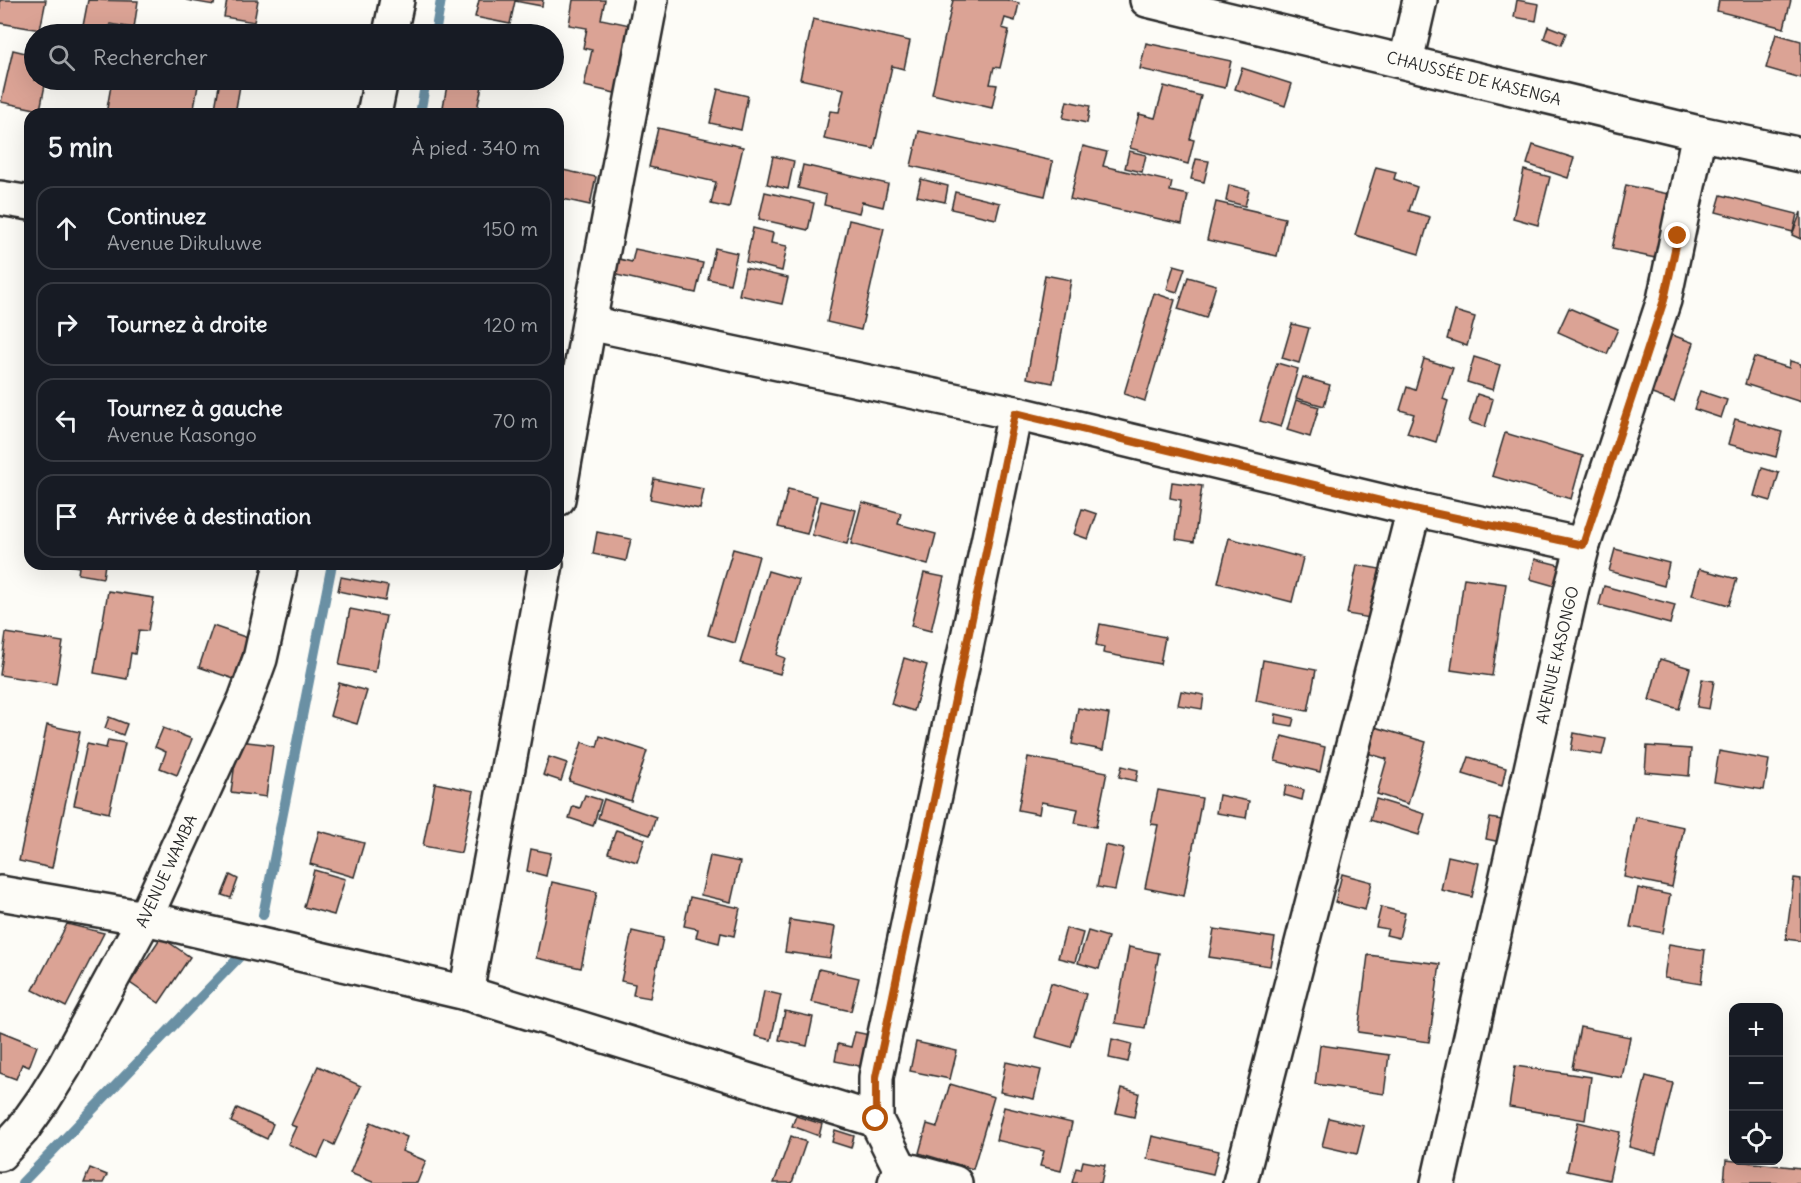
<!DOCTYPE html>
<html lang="fr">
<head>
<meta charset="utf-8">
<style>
	:root { --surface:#171b24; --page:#20242c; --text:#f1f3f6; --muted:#9ea1a6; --line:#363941 }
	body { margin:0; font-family:Delius,sans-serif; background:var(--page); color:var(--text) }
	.controls { position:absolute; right:18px; bottom:18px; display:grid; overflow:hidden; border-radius:12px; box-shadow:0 6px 24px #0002 }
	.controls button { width:54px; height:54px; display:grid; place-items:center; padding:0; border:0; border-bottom:2px solid var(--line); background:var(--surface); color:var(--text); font:30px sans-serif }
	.stop { position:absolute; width:18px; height:18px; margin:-14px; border:4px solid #b45309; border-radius:50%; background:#fff }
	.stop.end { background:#b45309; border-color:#fff; box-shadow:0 2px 6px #0008 }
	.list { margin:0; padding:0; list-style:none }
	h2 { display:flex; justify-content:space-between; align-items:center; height:78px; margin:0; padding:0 24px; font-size:26px }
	h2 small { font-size:20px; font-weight:400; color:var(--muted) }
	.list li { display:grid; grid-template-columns:39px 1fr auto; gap:18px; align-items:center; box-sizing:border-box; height:84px; margin:0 12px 12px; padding:0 12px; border:2px solid var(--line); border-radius:18px }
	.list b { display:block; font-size:22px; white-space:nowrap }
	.list p { margin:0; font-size:20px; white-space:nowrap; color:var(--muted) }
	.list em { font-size:20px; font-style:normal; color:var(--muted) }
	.icon { flex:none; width:33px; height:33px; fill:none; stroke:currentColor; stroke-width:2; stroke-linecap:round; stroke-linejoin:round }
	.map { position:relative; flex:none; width:1801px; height:1183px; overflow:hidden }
	.search { position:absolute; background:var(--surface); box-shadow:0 6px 24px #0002; left:24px; top:24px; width:540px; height:66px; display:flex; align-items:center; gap:15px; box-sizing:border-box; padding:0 21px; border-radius:33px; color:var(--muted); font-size:22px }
	.panel { position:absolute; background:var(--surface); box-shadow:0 6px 24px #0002; left:24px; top:108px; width:540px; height:462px; border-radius:18px }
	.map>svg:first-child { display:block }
</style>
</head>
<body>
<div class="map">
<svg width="1801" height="1183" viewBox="0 0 1801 1183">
	<rect width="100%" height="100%" fill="#fdfcf7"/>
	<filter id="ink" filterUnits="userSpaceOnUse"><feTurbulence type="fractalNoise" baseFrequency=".0167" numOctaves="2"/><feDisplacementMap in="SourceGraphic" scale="12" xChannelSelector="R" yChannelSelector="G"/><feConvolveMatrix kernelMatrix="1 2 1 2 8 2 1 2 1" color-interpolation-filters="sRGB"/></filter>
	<g filter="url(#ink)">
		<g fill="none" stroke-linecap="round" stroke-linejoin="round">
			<!-- stream -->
			<g stroke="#6a90a4" stroke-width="10">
				<path d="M435 34 441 0"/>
				<path d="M420 114 426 80"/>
				<path d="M263 915 332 564"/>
				<path d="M22 1183 245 951"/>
			</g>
		</g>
		<!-- building -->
		<g fill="#dba395" stroke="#2b2b2b" stroke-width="1.5">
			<path d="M0 0H46L40 30 0 23Z"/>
			<path d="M88 0 138 1 134 28 110 24 108 34 82 31Z"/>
			<path d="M186 0H215L214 5Z"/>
			<path d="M227 0H258L254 22 224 17Z"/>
			<path d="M479 0H543L542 6 515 1 510 24 475 17Z"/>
			<path d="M573 0H605L601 19 630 25 615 93 584 86 592 50 583 48 587 28 569 25Z"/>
			<path d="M953 0H1007L1019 3 1015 21 1005 18 1002 28 1009 30 1000 68 994 67 990 84 997 85 992 108 932 94Z"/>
			<path d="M1517 0 1539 4 1536 21 1514 17Z"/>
			<path d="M1719 0H1791L1784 28 1717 11Z"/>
			<path d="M813 19 910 41 904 69 892 66 874 149 824 139 830 111 839 112 844 89 800 79Z"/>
			<path d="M1548 26 1566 33 1561 45 1544 38Z"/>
			<path d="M229 30 249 33 255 34H228Z"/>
			<path d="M1776 34 1801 41V78L1766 68Z"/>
			<path d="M1146 43 1231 61 1225 88 1140 69Z"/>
			<path d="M13 50 34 55V80H46L40 110 1 102Z"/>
			<path d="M1242 68 1292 84 1285 106 1235 89Z"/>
			<path d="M112 80H199L193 114H106Z"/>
			<path d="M220 80H241L235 114H214Z"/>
			<path d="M448 80 482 86 476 114 443 107Z"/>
			<path d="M1164 86 1201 96 1190 139 1194 140 1188 164 1130 148 1139 114 1155 118Z"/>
			<path d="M718 89 748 96 741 130 710 123Z"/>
			<path d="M1067 101 1090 106 1087 123 1063 118Z"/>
			<path d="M658 128 743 147 729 208 711 204 716 182 649 167Z"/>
			<path d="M919 131 1053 161 1045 196 911 166Z"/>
			<path d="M1533 145 1574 158 1568 178 1527 164Z"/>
			<path d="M1083 146 1107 152 1103 166 1172 182 1170 191 1188 195 1182 224 1070 199Z"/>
			<path d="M1129 151 1146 155 1142 172 1125 168Z"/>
			<path d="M773 156 794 161 788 189 767 184Z"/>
			<path d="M1196 159 1209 161 1204 182 1191 179Z"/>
			<path d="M803 165 888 184 883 207 862 202 859 213 824 205 826 195 798 188Z"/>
			<path d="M1376 167 1396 172 1394 179 1417 187 1409 211 1430 217 1419 254 1355 235Z"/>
			<path d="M558 169 596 177 590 205 558 198Z"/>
			<path d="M1524 170 1550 177 1538 225 1513 218Z"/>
			<path d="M921 179 948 186 945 202 917 196Z"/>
			<path d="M1229 185 1249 190 1245 206 1226 201Z"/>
			<path d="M1626 185 1678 196 1665 260 1612 249Z"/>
			<path d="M765 192 814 203 808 230 759 219Z"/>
			<path d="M955 192 1000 203 996 219 951 209Z"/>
			<path d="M1721 195 1797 214 1793 232 1716 212Z"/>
			<path d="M1216 202 1285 218 1277 256 1207 240Z"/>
			<path d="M1801 212V239L1792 235Z"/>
			<path d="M849 220 884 228 861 330 827 322Z"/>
			<path d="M753 228 773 233 771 243 787 246 782 271 746 262Z"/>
			<path d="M715 248 737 253 730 284 708 279Z"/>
			<path d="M635 249 703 263 696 293 612 274 615 258 632 262Z"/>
			<path d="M1174 265 1185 268 1177 292 1167 289Z"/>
			<path d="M745 268 788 278 782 304 739 295Z"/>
			<path d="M1045 275 1071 280 1053 383 1027 378Z"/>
			<path d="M1188 277 1216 285 1206 318 1178 309Z"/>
			<path d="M1154 293 1175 300 1145 401 1124 394Z"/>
			<path d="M1569 308 1618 329 1607 354 1558 332Z"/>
			<path d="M1455 311 1475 317 1467 346 1447 339Z"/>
			<path d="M1292 324 1309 328 1299 363 1282 358Z"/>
			<path d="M1664 332 1694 343 1674 402 1644 391Z"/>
			<path d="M1474 357 1500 365 1493 390 1467 382Z"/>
			<path d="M1754 357 1789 368 1790 361 1801 364V402L1745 384Z"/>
			<path d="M1424 359 1453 368 1443 399 1448 401 1436 442 1407 433 1414 414 1400 410 1407 387 1415 390Z"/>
			<path d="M1277 363 1298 369 1281 427 1260 421Z"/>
			<path d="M1303 377 1330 385 1324 406 1296 398Z"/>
			<path d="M1700 391 1727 400 1721 418 1694 409Z"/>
			<path d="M1477 394 1493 399 1485 427 1469 422Z"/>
			<path d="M1296 400 1319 407 1310 437 1287 430Z"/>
			<path d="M1735 419 1782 432 1776 457 1728 444Z"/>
			<path d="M1505 433 1583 456 1571 499 1492 476Z"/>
			<path d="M1762 468 1779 473 1771 501 1754 496Z"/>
			<path d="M654 479 704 489 700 509 650 499Z"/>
			<path d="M1172 482 1202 486 1194 542 1176 539 1181 500 1170 498Z"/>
			<path d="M788 489 817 496 807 534 778 527Z"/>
			<path d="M821 501 856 510 847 544 812 535Z"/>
			<path d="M862 502 901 513 898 524 936 534 928 565 851 544Z"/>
			<path d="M1082 509 1097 514 1088 539 1074 534Z"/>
			<path d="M597 532 631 539 626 561 593 554Z"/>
			<path d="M1229 538 1303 558 1292 602 1218 583Z"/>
			<path d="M733 549 759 556 735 643 708 635Z"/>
			<path d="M1615 549 1669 563 1664 586 1609 571Z"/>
			<path d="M1535 559 1567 567 1562 588 1530 579Z"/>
			<path d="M63 564H105L103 578 78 574 79 567Z"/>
			<path d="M1357 565 1380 569 1370 618 1347 614Z"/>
			<path d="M1699 569 1737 579 1729 605 1692 595Z"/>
			<path d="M768 571 799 580 777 655 785 658 780 674 740 663Z"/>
			<path d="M924 573 944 577 931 631 911 626Z"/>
			<path d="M341 577 388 586 385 601 338 591Z"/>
			<path d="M1464 578 1506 584 1492 676 1451 670Z"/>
			<path d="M1604 586 1675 605 1670 624 1599 605Z"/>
			<path d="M108 591 154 598 148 631 139 630 135 654 131 653 127 679 94 673Z"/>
			<path d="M350 609 386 616 375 672 339 665Z"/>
			<path d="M1100 624 1165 637 1160 664 1103 653 1104 647 1096 645Z"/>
			<path d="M213 626 248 638 234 679 199 667Z"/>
			<path d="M6 633 63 642 56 684 0 675Z"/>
			<path d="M904 658 927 665 914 711 891 704Z"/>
			<path d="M1660 659 1690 668 1679 709 1649 700Z"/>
			<path d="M1263 660 1316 670 1308 711 1256 701Z"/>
			<path d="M1702 679 1714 681 1709 709 1697 707Z"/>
			<path d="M339 683 367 691 357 724 330 716Z"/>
			<path d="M1181 691 1204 695 1202 709 1178 705Z"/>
			<path d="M1078 708 1109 714 1103 750 1072 744Z"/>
			<path d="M1276 714 1294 718 1292 726 1275 723Z"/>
			<path d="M109 717 127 724 123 735 105 728Z"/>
			<path d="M47 725 80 732 52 868 19 861Z"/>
			<path d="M1375 727 1426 742 1408 804 1377 794 1387 759 1367 753Z"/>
			<path d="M163 728 192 739 177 775 160 768 166 752 155 747Z"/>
			<path d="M1574 733 1606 739 1602 755 1571 750Z"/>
			<path d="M600 736 647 751 631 801 569 781 582 742 597 747Z"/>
			<path d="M1282 736 1325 747 1320 772 1275 761Z"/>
			<path d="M108 740 125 743 109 813 74 805 87 744 106 748Z"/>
			<path d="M238 741 273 745 266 797 231 792Z"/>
			<path d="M1647 746 1691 749 1689 776 1645 772Z"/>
			<path d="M1719 751 1769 760 1764 790 1714 782Z"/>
			<path d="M549 757 567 763 561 781 543 775Z"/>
			<path d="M1028 757 1107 772 1096 827 1075 823 1078 809 1041 802 1039 814 1018 810Z"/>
			<path d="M1469 757 1506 768 1502 786 1463 774Z"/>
			<path d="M1122 766 1138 770 1136 781 1119 777Z"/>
			<path d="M435 783 474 791 461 853 423 846Z"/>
			<path d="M1286 785 1304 790 1302 800 1284 795Z"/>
			<path d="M1158 790 1202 798 1184 896 1145 888 1158 825 1151 824Z"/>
			<path d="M585 795 601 800 593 826 569 818 573 806 580 808Z"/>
			<path d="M1219 795 1249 801 1246 818 1216 813Z"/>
			<path d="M604 799 656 817 650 835 598 818Z"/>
			<path d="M1376 799 1425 814 1419 835 1370 820Z"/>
			<path d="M1636 817 1684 827 1672 887 1624 877Z"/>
			<path d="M1490 818 1508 821 1505 843 1486 839Z"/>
			<path d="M616 830 645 839 637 862 608 853Z"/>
			<path d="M319 831 364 843 354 877 310 864Z"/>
			<path d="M1105 845 1124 849 1115 890 1097 887Z"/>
			<path d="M531 849 551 853 546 876 527 871Z"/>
			<path d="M710 856 740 862 731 902 701 895Z"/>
			<path d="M1448 856 1479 863 1472 897 1441 890Z"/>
			<path d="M314 870 345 879 334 915 304 907Z"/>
			<path d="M1342 874 1372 882 1365 910 1335 902Z"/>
			<path d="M230 875 238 879 231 898 222 895Z"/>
			<path d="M1794 878 1801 879V941L1786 939Z"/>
			<path d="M552 882 597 892 581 968 536 958Z"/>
			<path d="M1638 888 1670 895 1663 933 1630 927Z"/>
			<path d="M690 897 740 908 734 936 721 933 719 943 696 937 698 929 684 926Z"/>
			<path d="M1381 907 1405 913 1399 938 1386 935 1388 929 1376 927Z"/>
			<path d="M790 920 835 927 830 958 785 952Z"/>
			<path d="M67 924 104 933 66 1007 33 990Z"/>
			<path d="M1066 928 1083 933 1075 962 1058 958Z"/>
			<path d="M1214 929 1275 938 1270 966 1209 957Z"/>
			<path d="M632 931 663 938 650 998 633 995 635 984 621 981Z"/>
			<path d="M1088 931 1108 937 1099 969 1078 963Z"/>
			<path d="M161 937 190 957 159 1003 130 983Z"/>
			<path d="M1669 944 1705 950 1701 984 1664 978Z"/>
			<path d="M1129 947 1159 953 1145 1028 1115 1023Z"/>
			<path d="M1368 955 1440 964 1429 1042 1358 1032Z"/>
			<path d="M819 969 859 978 851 1011 811 1002Z"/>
			<path d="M1051 983 1086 994 1071 1047 1035 1037Z"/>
			<path d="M764 991 781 995 771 1040 755 1036Z"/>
			<path d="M785 1011 813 1017 807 1046 779 1040Z"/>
			<path d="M1580 1027 1630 1037 1622 1078 1572 1068Z"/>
			<path d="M0 1031 37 1046 29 1067 22 1064 16 1079 0 1073Z"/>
			<path d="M855 1032 870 1035 864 1067 835 1061 838 1044 851 1047Z"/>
			<path d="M1112 1039 1132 1044 1128 1062 1109 1058Z"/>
			<path d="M916 1042 957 1051 950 1079 910 1071Z"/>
			<path d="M1320 1045 1389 1055 1384 1094 1315 1084Z"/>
			<path d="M1006 1062 1041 1070 1034 1099 1000 1092Z"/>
			<path d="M318 1066 361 1086 334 1145 326 1141 318 1158 288 1144 296 1127 291 1125Z"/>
			<path d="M1515 1066 1591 1077 1585 1120 1509 1107Z"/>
			<path d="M1646 1076 1673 1083 1656 1154 1629 1147Z"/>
			<path d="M950 1084 994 1097 973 1169 919 1153 927 1124 937 1127Z"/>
			<path d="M1122 1088 1139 1093 1134 1117 1116 1113Z"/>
			<path d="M1004 1107 1072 1123 1061 1171 1040 1166 1044 1151 996 1140Z"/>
			<path d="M237 1108 273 1124 267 1139 231 1122Z"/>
			<path d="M796 1116 822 1124 819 1136 792 1126Z"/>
			<path d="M1329 1118 1364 1126 1357 1154 1322 1146Z"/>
			<path d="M371 1122 407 1137 402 1151 426 1161 417 1183H375L350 1173Z"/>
			<path d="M1578 1122 1620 1132 1609 1180 1567 1171Z"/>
			<path d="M835 1130 854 1136 851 1148 832 1142Z"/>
			<path d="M791 1136 806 1142 792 1183H774Z"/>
			<path d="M1152 1136 1219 1151 1213 1174 1147 1159Z"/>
			<path d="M1726 1160 1801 1168V1183H1724Z"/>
			<path d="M1083 1161 1105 1165 1101 1183H1072L1076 1168 1081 1169Z"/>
			<path d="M90 1168 107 1175 103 1183H84Z"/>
		</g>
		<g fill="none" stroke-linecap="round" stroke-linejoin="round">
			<!-- minor casing -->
			<g stroke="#2b2b2b" stroke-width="38">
				<g id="minor">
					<path d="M390 34 397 0"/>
					<path d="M1406 61 1420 0"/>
					<path d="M374 114 381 80"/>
					<path d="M0 198 30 203"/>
					<path d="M589 323 1015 413 1414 509 1583 545"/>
					<path d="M558 499 589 323 651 0"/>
					<path d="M0 893 145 918 466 993 876 1120"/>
					<path d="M466 993 546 564"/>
					<path d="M0 1154 22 1130 44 1099 64 1067 145 918 245 700 260 659 281 564"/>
					<path d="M900 1168 955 1183"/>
					<path d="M895 1183 900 1168 876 1120V1077L1015 413"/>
					<path d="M1240 1183 1414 509"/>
					<path d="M1438 1183 1572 587 1583 545 1664 300 1699 133"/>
				</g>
			</g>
			<!-- secondary casing -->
			<g stroke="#2b2b2b" stroke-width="38">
				<path id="secondary" d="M1147 0 1699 133 1801 155"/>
			</g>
			<!-- minor -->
			<use href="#minor" stroke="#fdfcf7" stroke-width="33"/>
			<!-- secondary -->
			<use href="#secondary" stroke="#fdfcf7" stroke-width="33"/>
		</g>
	</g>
	<g fill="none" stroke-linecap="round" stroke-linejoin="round" filter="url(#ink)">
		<!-- route -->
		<path stroke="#b45309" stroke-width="8" d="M876 1119V1077L1015 413 1414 509 1583 545 1664 300 1678 236"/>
	</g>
	<g text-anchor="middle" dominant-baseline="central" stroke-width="4.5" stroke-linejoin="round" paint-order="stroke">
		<!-- street labels -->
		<g font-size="16" fill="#2b2b2b" stroke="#fdfcf7">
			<text transform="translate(1474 78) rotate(14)">CHAUSSÉE DE KASENGA</text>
			<text transform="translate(1557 655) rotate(-77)">AVENUE KASONGO</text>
			<text transform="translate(166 871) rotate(-65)">AVENUE WAMBA</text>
		</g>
	</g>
</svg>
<div class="controls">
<button>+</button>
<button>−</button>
<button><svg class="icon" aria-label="locate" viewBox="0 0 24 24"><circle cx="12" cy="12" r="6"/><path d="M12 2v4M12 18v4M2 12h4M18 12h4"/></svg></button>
</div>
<div class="stop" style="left:876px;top:1119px"></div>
<div class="stop end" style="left:1678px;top:236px"></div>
<div class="search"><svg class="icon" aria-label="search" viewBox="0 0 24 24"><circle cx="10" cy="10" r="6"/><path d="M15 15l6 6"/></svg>Rechercher</div>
<section class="panel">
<h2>5 min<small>À pied · 340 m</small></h2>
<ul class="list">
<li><svg class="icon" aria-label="ahead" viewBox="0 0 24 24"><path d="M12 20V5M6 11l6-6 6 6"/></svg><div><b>Continuez</b><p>Avenue Dikuluwe</p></div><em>150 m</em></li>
<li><svg class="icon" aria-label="right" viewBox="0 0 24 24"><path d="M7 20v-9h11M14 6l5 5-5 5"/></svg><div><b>Tournez à droite</b></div><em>120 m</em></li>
<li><svg class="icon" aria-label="left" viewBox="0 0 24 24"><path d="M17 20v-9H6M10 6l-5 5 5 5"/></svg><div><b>Tournez à gauche</b><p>Avenue Kasongo</p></div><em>70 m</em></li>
<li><svg class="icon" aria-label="arrive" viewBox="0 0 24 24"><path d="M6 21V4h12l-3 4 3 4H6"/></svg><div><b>Arrivée à destination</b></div></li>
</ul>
</section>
</div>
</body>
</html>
